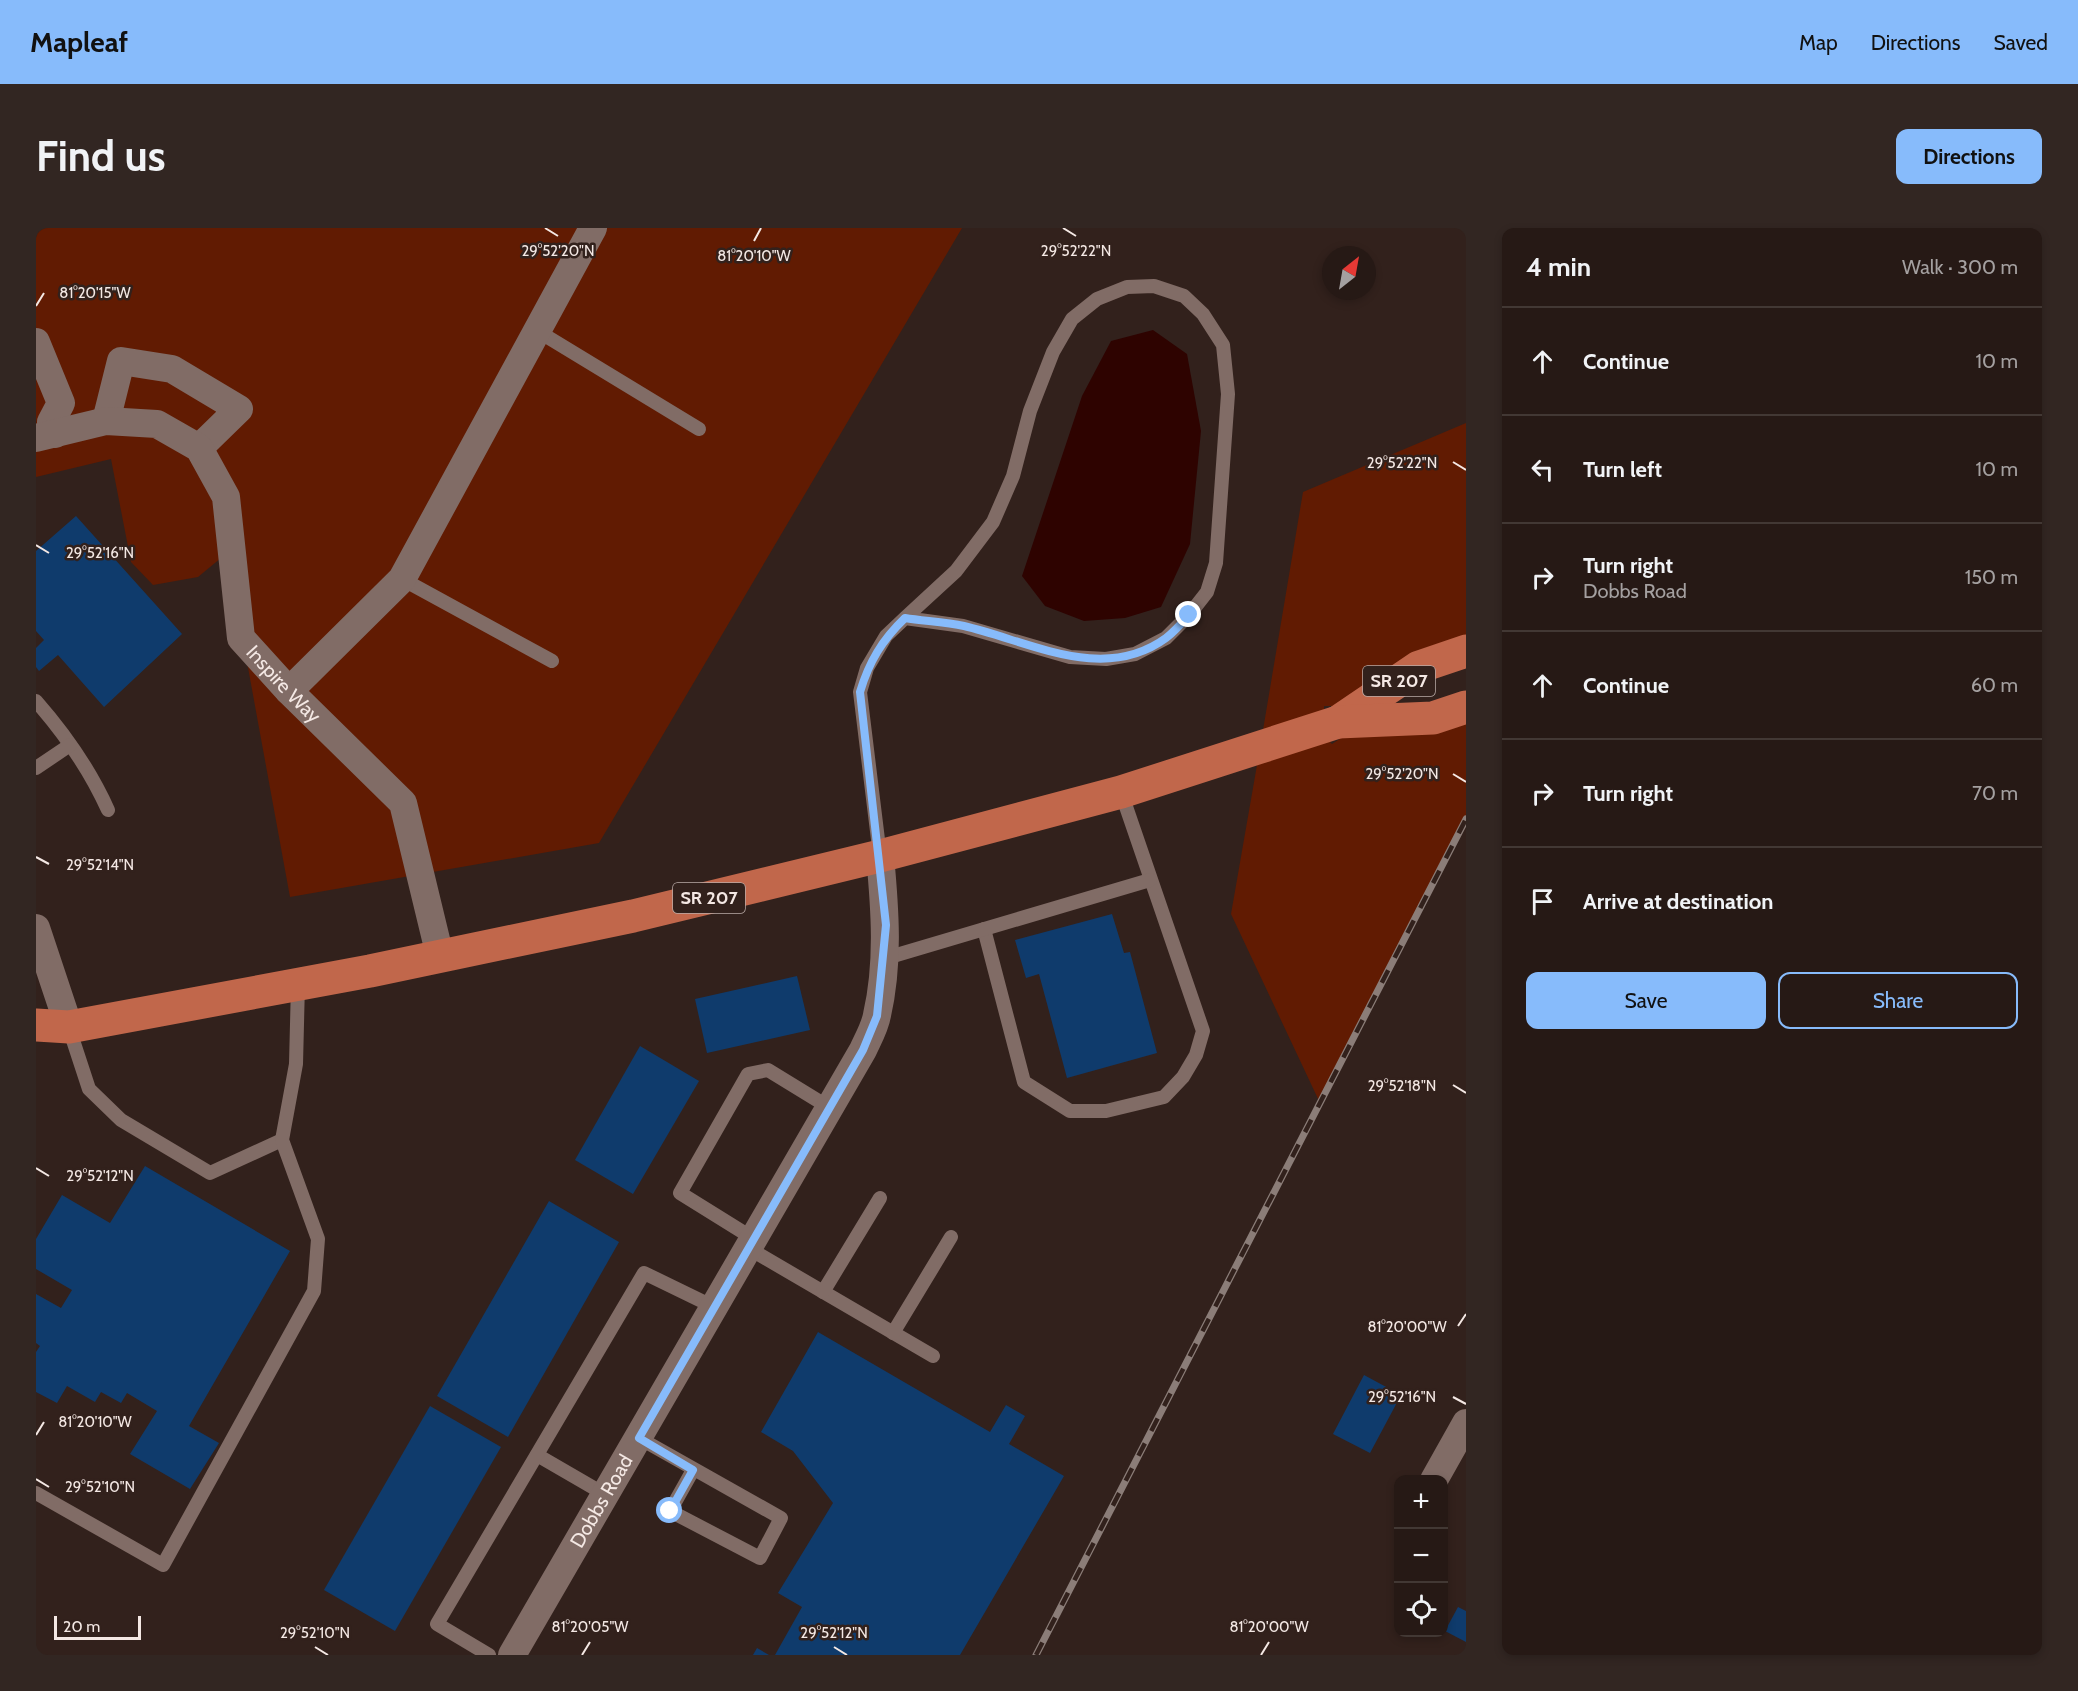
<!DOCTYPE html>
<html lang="en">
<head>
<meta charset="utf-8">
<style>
	:root { --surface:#261915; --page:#322622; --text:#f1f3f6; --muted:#a4a0a0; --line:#423834; --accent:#87bbfb }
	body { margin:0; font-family:Cabin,sans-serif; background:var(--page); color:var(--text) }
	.controls { position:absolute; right:18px; bottom:18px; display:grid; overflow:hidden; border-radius:12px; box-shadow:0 3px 9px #0003 }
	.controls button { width:54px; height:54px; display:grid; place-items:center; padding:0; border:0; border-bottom:2px solid var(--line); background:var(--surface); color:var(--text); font:30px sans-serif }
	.compass { position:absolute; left:1286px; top:18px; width:54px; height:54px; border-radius:50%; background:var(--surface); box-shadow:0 3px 9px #0003; rotate:31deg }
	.scale { position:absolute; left:18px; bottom:15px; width:87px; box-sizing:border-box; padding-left:6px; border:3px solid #f4e8e4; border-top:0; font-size:16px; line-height:21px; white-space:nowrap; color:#f4e8e4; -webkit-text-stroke:4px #32211c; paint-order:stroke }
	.stop { position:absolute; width:18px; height:18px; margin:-14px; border:4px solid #87bbfb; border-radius:50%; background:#fff }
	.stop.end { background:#87bbfb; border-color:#fff; box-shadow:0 2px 6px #0008 }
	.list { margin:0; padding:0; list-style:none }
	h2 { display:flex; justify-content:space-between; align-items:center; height:78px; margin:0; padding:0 24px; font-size:26px }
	h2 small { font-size:20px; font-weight:400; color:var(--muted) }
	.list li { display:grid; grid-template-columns:39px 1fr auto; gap:18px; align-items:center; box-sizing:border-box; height:108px; padding:0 24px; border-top:2px solid var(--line) }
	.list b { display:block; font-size:22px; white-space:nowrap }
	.list p { margin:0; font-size:20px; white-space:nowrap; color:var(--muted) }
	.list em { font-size:20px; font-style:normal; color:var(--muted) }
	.actions { display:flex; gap:12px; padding:18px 24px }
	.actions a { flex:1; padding:14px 0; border:2px solid var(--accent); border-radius:12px; text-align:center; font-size:21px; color:var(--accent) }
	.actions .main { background:var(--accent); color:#111 }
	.icon { flex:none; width:33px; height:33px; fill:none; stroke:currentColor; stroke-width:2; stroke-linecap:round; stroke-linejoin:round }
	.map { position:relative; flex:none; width:1430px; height:1427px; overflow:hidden; border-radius:12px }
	header { display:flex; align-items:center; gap:36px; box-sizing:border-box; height:84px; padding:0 30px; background:var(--accent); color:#111 }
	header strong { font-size:28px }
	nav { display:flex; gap:33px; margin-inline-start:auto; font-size:21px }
	.intro { display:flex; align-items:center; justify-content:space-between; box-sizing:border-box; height:144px; padding:0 36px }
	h1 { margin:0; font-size:42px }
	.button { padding:15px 27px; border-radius:12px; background:var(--accent); color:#111; font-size:21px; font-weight:700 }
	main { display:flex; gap:36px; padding:0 36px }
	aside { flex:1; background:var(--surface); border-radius:12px; box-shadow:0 3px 9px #0003 }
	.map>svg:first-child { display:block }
</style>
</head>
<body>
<header>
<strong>Mapleaf</strong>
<nav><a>Map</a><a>Directions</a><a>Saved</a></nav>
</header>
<div class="intro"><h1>Find us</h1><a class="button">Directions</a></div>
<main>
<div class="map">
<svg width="1430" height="1427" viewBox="0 0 1430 1427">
	<rect width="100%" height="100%" fill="#32211c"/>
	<!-- green -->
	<g fill="#611b02">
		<path d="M0 0H926L563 615 254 669 191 325 162 349 117 357 95 334 75 231 0 249Z"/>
		<path d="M1430 195V407L1380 423 1299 478H1288V482L1227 502 1267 264Z"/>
		<path d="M1430 495V593L1284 875 1195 686 1221 537 1293 513 1296 516 1305 510Z"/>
	</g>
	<!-- water -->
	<path fill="#2e0300" d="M1117 102 1151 126 1165 203 1154 316 1125 379 1089 390 1048 393 1009 378 986 348 1046 168 1075 113Z"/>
	<!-- building -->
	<g fill="#0f3b6c">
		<path d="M40 288 146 406 68 479 22 427 3 443 0 439V420L8 412 0 403V323Z"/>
		<path d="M1076 686 1088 725 1094 724 1121 825 1031 850 1003 746 990 750 979 712Z"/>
		<path d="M761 748 774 802 671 825 659 771Z"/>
		<path d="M604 818 663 853 597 966 539 932Z"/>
		<path d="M109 938 254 1023 153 1198 183 1215 154 1261 94 1226 121 1183 91 1165 85 1175 65 1164 59 1174 31 1158 21 1175 0 1164V1124L4 1118 0 1115V1066L25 1080 36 1062 0 1041V1011L26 967 74 995Z"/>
		<path d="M513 973 583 1014 472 1209 401 1168Z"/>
		<path d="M782 1104 954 1204 970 1177 989 1188 973 1216 1028 1248 924 1427H739L766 1379 742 1365 797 1275 757 1223 725 1204Z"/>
		<path d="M1328 1147 1365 1167 1334 1225 1297 1206Z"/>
		<path d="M394 1178 465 1219 359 1403 288 1362Z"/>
		<path d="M1422 1379 1430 1383V1414L1409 1403Z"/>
		<path d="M721 1420 733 1427H717Z"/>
	</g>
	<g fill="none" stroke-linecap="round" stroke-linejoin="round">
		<!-- lane -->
		<g stroke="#816c66" stroke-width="14">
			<path d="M500 102 663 201"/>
			<path d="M366 351 516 433"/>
			<path d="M0 473C29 506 54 542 72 582"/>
			<path d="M0 540 34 517"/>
			<path d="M844 628 824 464 831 440 850 408 869 390 920 343 957 294 977 248 994 183 1017 124 1036 91 1061 71 1091 59 1118 58 1148 68 1167 86 1187 117 1192 166 1180 335 1171 364 1153 387 1130 410 1099 426 1070 431 1034 429 927 398 869 390"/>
			<path d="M948 701 988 854 1034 883H1070L1128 869 1147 849 1160 827 1167 803 1085 564"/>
			<path d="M847 731 1114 652"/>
			<path d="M33 800 53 861 85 892 174 945 246 912"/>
			<path d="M718 1011 644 965 712 846 732 842 794 880"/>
			<path d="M712 1020 897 1128"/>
			<path d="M787 1064 844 970"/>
			<path d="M857 1105 915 1009"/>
			<path d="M603 1210 745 1290 724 1330 634 1283 657 1242"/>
			<path d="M501 1227 570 1267"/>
			<path d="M0 1265 127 1337 278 1063 282 1011 246 912 260 836 262 756"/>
			<path d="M453 1427 401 1396 608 1045 678 1079"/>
		</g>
		<!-- street -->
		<g stroke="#816c66" stroke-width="28">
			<path d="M0 114 25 175 15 194 19 206"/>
			<path d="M70 193 85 133 136 141 203 181 163 220"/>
			<path id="s1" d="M0 210 70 193 121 196 163 220 190 269 205 410 253 463 367 575 404 728"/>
			<path d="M253 463 366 351 557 0"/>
			<path d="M0 700 33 799"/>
			<path d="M1398 1252 1430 1195"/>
			<path id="s2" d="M476 1427 827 822C832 811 839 799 841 787 853 735 849 681 844 628"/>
		</g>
		<!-- highway -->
		<g stroke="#c1674b" stroke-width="33">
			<path d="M1302 494 1383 439 1430 423"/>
			<path d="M0 797 33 799 334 743 597 688 844 628 1085 564 1302 494 1397 490 1430 479"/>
		</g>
		<!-- rail casing -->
		<g stroke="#8b7d78" stroke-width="7">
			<path id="rail" d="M1000 1427 1430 591"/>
		</g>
		<!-- rail -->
		<use href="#rail" stroke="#32211c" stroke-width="4.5" stroke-dasharray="14" stroke-linecap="butt"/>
	</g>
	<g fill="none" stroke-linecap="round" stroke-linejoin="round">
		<!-- route -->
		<path stroke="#87bbfb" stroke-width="8" d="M634 1283 657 1242 603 1210 827 822 841 788 850 697 824 464C833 434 846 412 869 390 888 393 909 394 928 398 993 413 1067 456 1130 410 1138 404 1146 395 1153 387"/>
	</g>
	<!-- ticks -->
	<path fill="none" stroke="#f4e8e4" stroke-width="2" d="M509 0 522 8M1027 0 1040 8M718 13 725 0M0 78 8 65M1417 234 1430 242M0 317 13 325M1417 546 1430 554M0 629 13 636M1417 857 1430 865M0 940 13 948M1422 1098 1430 1086M1417 1169 1430 1176M0 1207 8 1194M0 1251 13 1259M279 1419 292 1427M798 1419 811 1427M546 1427 554 1414M1225 1427 1233 1414"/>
	<g text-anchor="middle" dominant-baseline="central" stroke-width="5" stroke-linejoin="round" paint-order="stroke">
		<!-- shield labels -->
		<g fill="#32211c" stroke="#baaca8" stroke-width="1.5">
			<rect x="1327" y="438" width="72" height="30" rx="4.5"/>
			<rect x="637" y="655" width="72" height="30" rx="4.5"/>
		</g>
		<g font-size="18" font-weight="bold" fill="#f4e8e4">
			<text x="1363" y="453">SR 207</text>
			<text x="673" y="670">SR 207</text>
		</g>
		<!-- street labels -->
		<g font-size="20" fill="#f4e8e4" stroke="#32211c">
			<text stroke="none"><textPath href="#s1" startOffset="432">Inspire Way</textPath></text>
			<text stroke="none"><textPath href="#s2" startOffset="178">Dobbs Road</textPath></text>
		</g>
	</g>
	<g font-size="15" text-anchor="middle" fill="#f4e8e4" stroke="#32211c" stroke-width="5" stroke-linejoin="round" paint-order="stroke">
		<text x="522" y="28">29°52'20"N</text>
		<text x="1040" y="28">29°52'22"N</text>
		<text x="718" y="33">81°20'10"W</text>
		<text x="59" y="70">81°20'15"W</text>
		<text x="1366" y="240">29°52'22"N</text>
		<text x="64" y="330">29°52'16"N</text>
		<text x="1366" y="551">29°52'20"N</text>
		<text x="64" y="642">29°52'14"N</text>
		<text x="1366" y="863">29°52'18"N</text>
		<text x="64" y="953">29°52'12"N</text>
		<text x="1371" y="1104">81°20'00"W</text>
		<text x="1366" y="1174">29°52'16"N</text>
		<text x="59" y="1199">81°20'10"W</text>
		<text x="64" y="1264">29°52'10"N</text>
		<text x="554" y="1404">81°20'05"W</text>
		<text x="1233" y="1404">81°20'00"W</text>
		<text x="279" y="1410">29°52'10"N</text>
		<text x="798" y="1410">29°52'12"N</text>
	</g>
</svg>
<div class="controls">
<button>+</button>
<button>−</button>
<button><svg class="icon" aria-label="locate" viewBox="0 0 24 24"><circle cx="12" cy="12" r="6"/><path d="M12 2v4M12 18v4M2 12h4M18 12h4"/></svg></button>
</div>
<svg class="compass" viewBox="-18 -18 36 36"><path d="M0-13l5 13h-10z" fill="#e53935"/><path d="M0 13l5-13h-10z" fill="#a4a0a0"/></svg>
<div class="scale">20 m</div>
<div class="stop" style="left:634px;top:1283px"></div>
<div class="stop end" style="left:1153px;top:387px"></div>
</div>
<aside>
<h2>4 min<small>Walk · 300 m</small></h2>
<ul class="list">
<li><svg class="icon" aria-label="ahead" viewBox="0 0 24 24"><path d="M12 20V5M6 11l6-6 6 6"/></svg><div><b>Continue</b></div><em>10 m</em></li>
<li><svg class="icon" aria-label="left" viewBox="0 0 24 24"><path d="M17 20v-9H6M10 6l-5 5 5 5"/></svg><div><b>Turn left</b></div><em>10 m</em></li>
<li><svg class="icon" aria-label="right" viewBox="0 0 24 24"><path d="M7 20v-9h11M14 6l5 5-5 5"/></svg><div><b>Turn right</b><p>Dobbs Road</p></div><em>150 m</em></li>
<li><svg class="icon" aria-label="ahead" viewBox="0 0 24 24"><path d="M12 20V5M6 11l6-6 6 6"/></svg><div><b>Continue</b></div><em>60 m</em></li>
<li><svg class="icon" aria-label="right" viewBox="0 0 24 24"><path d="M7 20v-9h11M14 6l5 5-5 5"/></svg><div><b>Turn right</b></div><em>70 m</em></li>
<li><svg class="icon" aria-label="arrive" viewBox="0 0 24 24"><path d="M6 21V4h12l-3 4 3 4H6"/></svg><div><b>Arrive at destination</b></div></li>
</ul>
<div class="actions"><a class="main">Save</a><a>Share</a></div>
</aside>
</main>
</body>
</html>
